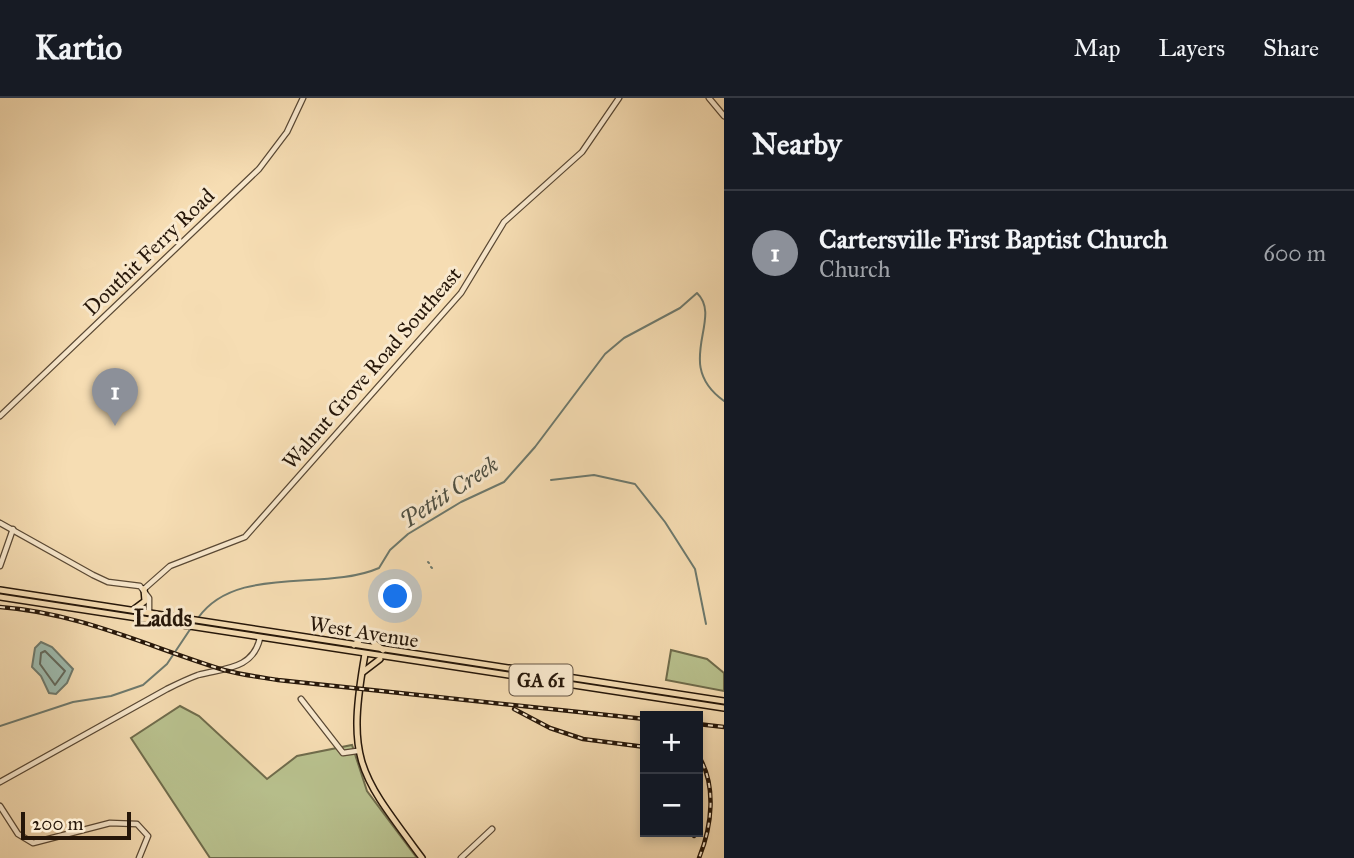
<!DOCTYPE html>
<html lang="en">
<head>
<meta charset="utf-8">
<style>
	:root { --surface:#171b24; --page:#20242c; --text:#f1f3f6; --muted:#9ea1a6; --line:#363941; --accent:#8c9099 }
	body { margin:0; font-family:"IM FELL Great Primer",serif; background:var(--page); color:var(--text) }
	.controls { position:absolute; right:21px; bottom:21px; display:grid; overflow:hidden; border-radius:0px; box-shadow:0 4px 10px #0003 }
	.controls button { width:63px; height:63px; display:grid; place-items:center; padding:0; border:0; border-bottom:2px solid var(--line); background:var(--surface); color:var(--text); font:35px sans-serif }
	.scale { position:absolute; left:21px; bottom:18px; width:110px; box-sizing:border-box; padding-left:7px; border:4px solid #251609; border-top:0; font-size:19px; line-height:24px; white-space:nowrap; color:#251609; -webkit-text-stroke:5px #f9e9ce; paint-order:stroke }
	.you { position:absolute; left:396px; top:499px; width:24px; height:24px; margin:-18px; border:5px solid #fff; border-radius:50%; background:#1a73e8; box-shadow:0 0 0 10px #1a73e833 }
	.badge { display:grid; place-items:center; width:46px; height:46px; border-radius:50%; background:var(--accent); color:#fff; font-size:23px; font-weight:700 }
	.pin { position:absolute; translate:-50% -58px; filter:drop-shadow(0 2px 4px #0008) }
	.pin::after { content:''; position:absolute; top:37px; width:24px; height:21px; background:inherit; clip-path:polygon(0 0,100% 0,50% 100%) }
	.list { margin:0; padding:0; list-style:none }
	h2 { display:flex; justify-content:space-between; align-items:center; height:91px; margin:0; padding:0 28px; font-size:30px }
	h2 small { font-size:23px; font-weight:400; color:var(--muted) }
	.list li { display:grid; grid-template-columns:46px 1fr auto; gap:21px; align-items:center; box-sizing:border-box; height:126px; padding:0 28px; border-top:2px solid var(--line) }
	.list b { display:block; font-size:26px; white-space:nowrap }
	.list p { margin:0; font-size:23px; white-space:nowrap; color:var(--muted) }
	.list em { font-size:23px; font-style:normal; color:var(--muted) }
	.map { position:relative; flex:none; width:724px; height:760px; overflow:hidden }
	header { display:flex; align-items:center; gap:42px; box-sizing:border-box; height:98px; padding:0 35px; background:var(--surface); border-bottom:2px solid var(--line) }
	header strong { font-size:33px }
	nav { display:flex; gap:38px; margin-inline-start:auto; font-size:24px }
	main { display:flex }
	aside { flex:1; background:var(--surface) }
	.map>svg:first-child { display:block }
</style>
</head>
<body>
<header>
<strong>Kartio</strong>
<nav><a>Map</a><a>Layers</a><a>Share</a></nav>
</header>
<main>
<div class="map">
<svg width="724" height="760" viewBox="0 0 724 760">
	<rect width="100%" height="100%" fill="#f6ddb3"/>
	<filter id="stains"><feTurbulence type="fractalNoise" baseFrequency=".00286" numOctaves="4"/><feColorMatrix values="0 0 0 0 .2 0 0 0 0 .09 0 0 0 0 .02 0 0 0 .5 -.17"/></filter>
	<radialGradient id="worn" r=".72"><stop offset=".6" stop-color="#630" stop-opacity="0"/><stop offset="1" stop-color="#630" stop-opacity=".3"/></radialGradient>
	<!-- green -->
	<g fill="#b9c28f" stroke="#6f6c4c" stroke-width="2">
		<path d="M671 552 707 561 724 575V593L666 582Z"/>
		<path d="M180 608 199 618 267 681 297 658 352 647 367 693 417 760H210L131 640Z"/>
	</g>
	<!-- water -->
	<path fill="#9dbbaf" stroke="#6d796d" stroke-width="2" d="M41 544 52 549 73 571 67 585 56 596 49 595 41 578 32 569 35 550Z"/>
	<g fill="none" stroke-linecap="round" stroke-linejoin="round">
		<!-- shore -->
		<path stroke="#61685c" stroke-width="2" d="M45 553 65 573 55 587 40 566 41 555Z"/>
		<!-- stream -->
		<g stroke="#6d796d" stroke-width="2">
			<path d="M551 382 594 377 635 386 665 424 695 471 706 526"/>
			<path d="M428 464 429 465"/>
			<path d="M431 469 432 470"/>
			<path d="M198 520C236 466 324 494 379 470L390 452 408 436 461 404 504 384 535 349 605 256 624 240 680 210 697 195C724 221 672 266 724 303"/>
			<path d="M0 628 73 604 111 598 143 587 167 566 191 530"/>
		</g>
		<!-- minor casing -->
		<g stroke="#594834" stroke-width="7">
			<g id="minor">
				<path d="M709 0 724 18"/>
				<path d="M0 318 259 71 287 34 303 0"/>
				<path d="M0 425 93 477 108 484 140 488 149 500V515"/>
				<path d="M0 468 13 431"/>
				<path d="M144 491 170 468 245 439 461 195 504 124 582 54 619 0"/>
				<path d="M301 601 343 655 357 653"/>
				<path d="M0 684 167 591C177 586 187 581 198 577 223 570 253 572 260 540"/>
				<path d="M0 708 18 736 33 745 110 725 137 726 148 738 139 760"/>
				<path d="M461 760 492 731"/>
			</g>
		</g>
		<!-- major casing -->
		<g stroke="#251609" stroke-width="8">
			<g id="major">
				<path d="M0 492 724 603"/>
				<path d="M0 499 724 610"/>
				<path d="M133 512 145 503 144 491"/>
				<path d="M354 547 369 535 374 545 383 552"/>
				<path d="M365 556C346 664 359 675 422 760"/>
				<path d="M363 574 380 561"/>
			</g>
		</g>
		<!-- minor -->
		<use href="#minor" stroke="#f9e9ce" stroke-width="4.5"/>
		<!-- major -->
		<use href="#major" stroke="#f6ddb3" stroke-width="5"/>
		<!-- rail casing -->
		<g stroke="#251609" stroke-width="4.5">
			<g id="rail">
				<path d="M0 509C80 515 149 549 224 572 242 577 260 579 278 582L645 621"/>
				<path d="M514 611 550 630 583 641 645 649"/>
				<path d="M698 626 724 629"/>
				<path d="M698 657C717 687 712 728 699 760"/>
				<path d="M693 734 694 738"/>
			</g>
		</g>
		<!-- rail -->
		<use href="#rail" stroke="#f9e9ce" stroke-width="2" stroke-dasharray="5" stroke-linecap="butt"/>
	</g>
	<g text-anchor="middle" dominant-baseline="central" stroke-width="6" stroke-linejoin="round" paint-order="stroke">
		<!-- shield labels -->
		<rect fill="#f9e9ce" stroke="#655544" stroke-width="2" x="509.5" y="566.5" width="63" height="31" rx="5"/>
		<g font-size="19" font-weight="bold" fill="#251609">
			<text x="541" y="582">GA 61</text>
		</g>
		<!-- street labels -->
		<g font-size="21" fill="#251609" stroke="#f9e9ce">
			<text transform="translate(149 154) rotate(-44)">Douthit Ferry Road</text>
			<text transform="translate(372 270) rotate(-49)">Walnut Grove Road Southeast</text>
			<text transform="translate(364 534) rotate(9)">West Avenue</text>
		</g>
		<!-- water labels -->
		<g font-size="23" font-style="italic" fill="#4f5043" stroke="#f9e9ce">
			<text transform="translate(449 394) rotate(-33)">Pettit Creek</text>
		</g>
		<!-- neighbourhood labels -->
		<g font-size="23" font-weight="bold" fill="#251609" stroke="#f9e9ce">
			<text x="163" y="520">Ladds</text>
		</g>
	</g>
	<rect width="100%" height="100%" filter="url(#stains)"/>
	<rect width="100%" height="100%" fill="url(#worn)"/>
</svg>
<div class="controls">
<button>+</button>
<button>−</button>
</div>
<div class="scale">200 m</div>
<div class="you"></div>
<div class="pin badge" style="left:115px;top:328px">1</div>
</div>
<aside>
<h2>Nearby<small></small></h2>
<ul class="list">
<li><span class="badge">1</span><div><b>Cartersville First Baptist Church</b><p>Church</p></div><em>600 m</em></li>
</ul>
</aside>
</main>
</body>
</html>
